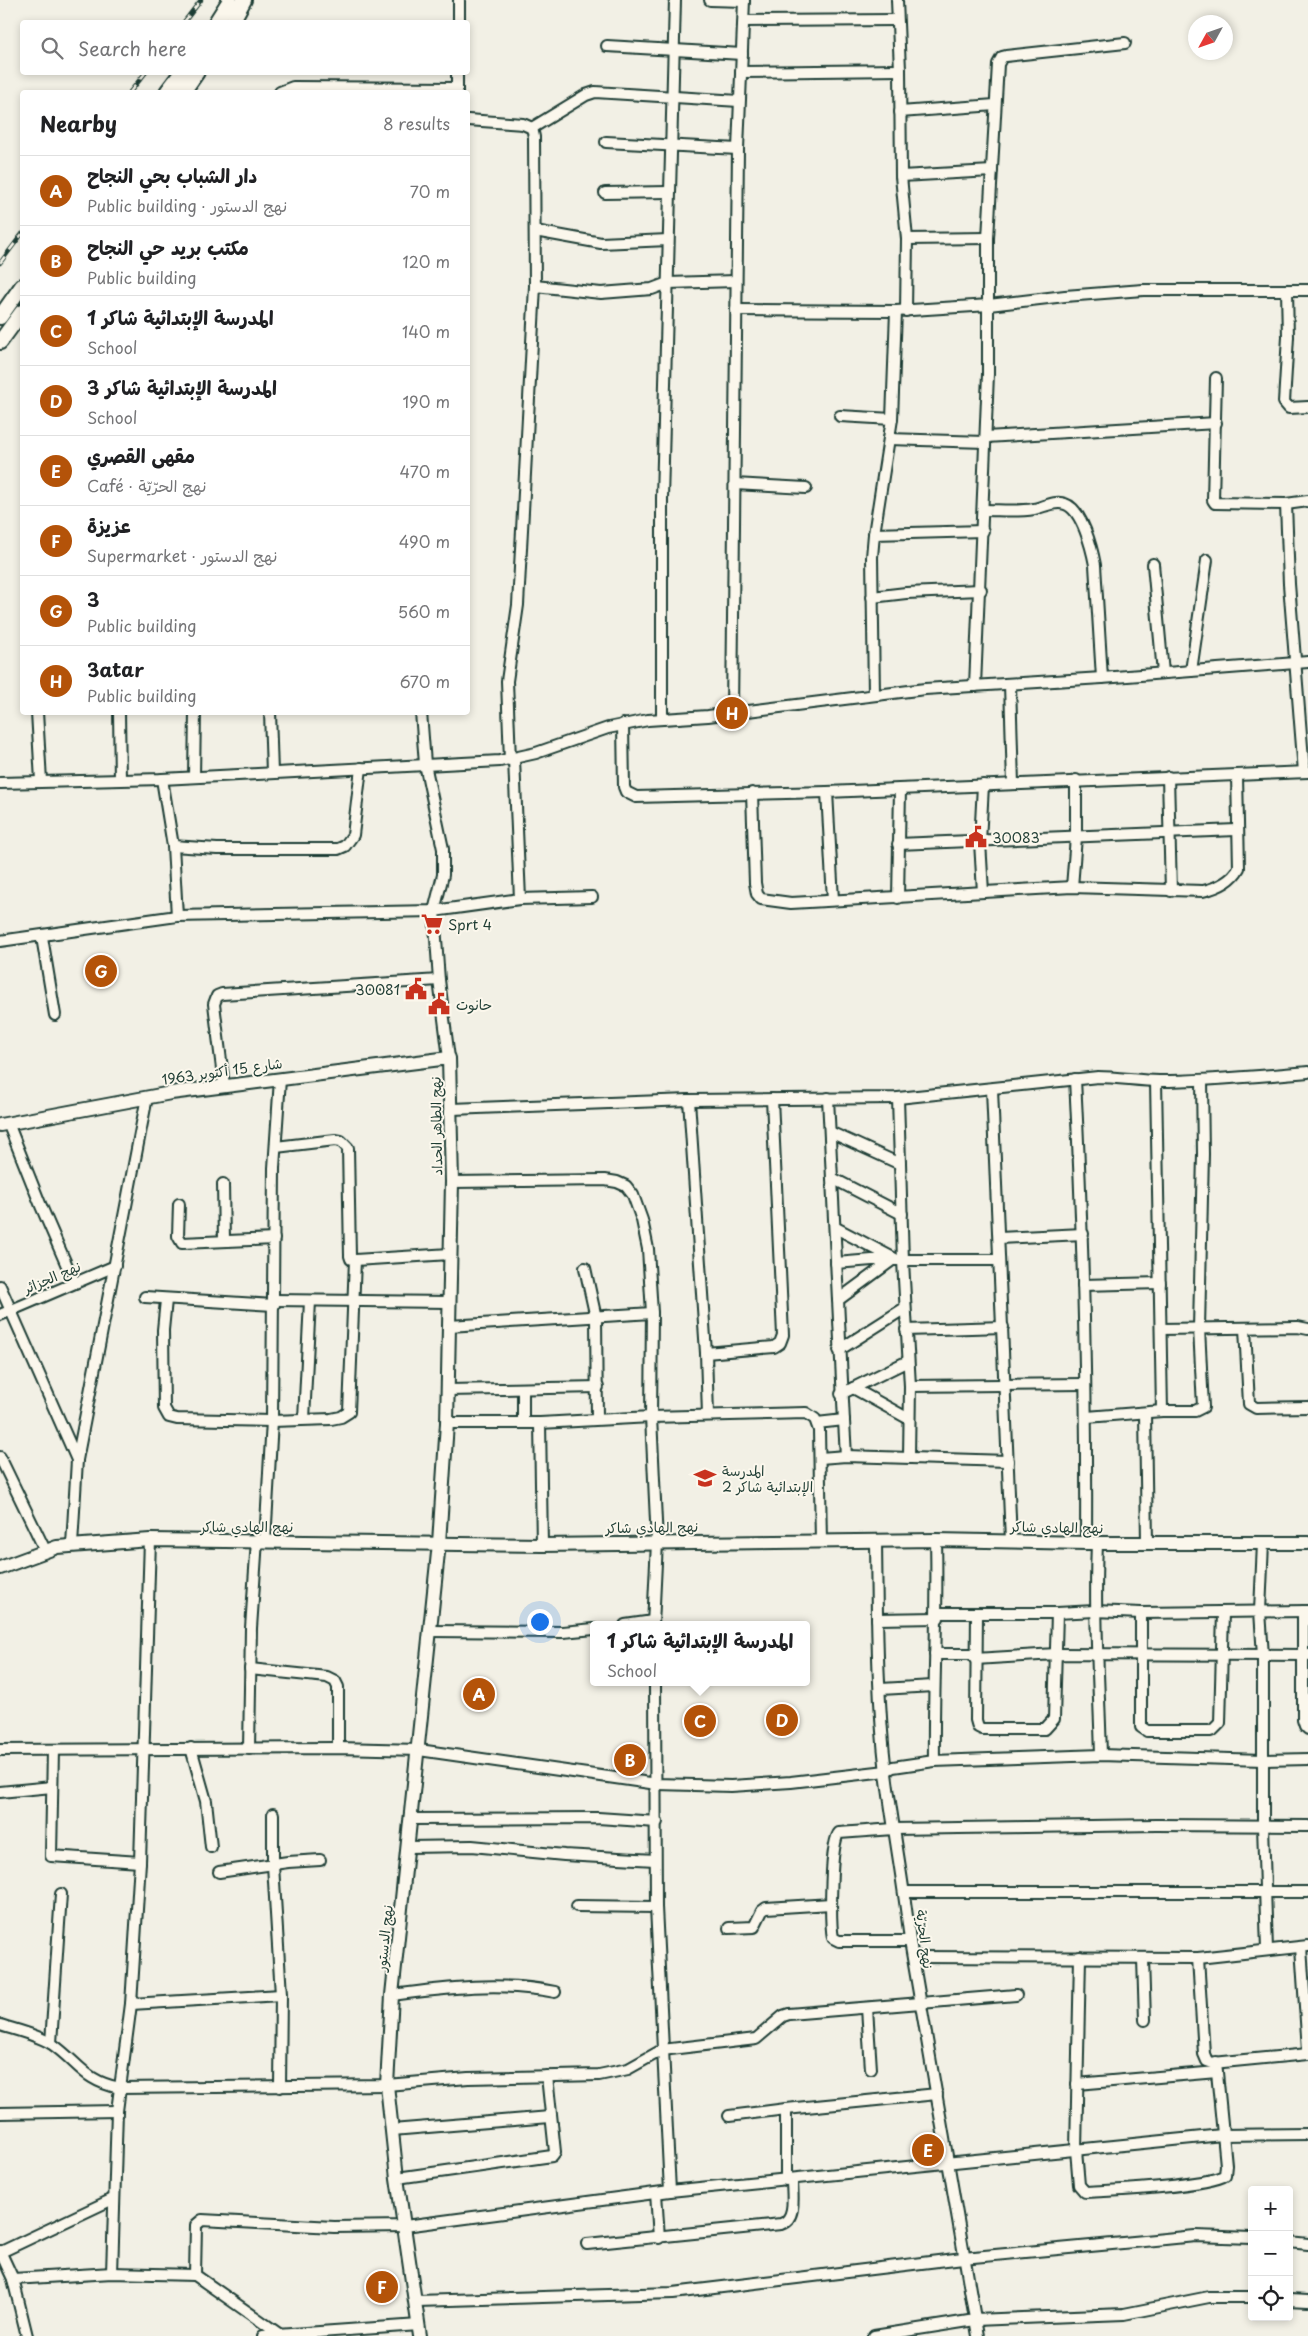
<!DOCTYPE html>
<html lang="en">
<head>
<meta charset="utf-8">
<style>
	:root { --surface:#fff; --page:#f6f6f6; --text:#202124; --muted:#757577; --line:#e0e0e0; --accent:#b45309 }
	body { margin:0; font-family:"Playpen Sans","Playpen Sans Arabic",sans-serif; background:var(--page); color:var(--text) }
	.controls { position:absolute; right:15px; bottom:15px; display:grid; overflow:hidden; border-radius:5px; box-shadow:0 2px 8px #0003 }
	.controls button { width:45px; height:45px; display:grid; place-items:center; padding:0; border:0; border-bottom:1px solid var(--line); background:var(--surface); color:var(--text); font:25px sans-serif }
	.compass { position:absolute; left:1188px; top:15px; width:45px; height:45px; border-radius:50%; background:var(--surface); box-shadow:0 2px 8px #0003; rotate:230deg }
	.you { position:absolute; left:539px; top:1621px; width:18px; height:18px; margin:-12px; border:4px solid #fff; border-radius:50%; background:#1a73e8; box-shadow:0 0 0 8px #1a73e833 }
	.badge { display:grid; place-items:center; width:32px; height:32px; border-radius:50%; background:var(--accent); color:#fff; font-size:16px; font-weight:700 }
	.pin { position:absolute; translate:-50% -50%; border:2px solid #fff; box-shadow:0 1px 5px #0006 }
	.popup { position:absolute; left:590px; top:1621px; width:220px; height:65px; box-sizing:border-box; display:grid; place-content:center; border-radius:5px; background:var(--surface); filter:drop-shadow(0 1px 4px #0005); font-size:16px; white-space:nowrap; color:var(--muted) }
	.popup b { font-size:19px; color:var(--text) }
	.popup::after { content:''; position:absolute; left:50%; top:100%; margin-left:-10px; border:10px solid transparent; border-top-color:var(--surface) }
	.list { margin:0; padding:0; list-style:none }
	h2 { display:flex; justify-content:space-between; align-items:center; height:65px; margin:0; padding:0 20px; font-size:21px }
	h2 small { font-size:16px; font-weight:400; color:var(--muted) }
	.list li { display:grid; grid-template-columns:32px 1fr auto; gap:15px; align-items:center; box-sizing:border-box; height:70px; padding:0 20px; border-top:1px solid var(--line) }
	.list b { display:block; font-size:19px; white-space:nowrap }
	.list p { margin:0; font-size:16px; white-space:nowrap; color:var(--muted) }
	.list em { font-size:16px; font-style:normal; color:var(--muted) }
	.icon { flex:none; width:28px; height:28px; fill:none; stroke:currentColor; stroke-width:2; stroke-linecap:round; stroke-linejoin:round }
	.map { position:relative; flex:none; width:1308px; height:2336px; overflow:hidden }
	.search { position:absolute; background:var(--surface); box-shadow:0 2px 8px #0003; left:20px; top:20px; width:450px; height:55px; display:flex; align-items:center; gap:12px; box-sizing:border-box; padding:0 18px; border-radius:5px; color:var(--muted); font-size:19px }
	.panel { position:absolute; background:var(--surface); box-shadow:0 2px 8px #0003; left:20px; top:90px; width:450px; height:625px; border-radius:5px }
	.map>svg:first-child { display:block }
</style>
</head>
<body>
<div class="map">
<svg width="1308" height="2336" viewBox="0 0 1308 2336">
	<rect width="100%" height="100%" fill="#f2f0e5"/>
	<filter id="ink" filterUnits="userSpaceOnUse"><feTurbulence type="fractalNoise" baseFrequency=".02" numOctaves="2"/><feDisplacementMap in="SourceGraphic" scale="10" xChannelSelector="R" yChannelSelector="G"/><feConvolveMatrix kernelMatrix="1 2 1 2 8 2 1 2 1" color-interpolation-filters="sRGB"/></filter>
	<g filter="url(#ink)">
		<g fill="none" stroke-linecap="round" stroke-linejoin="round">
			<!-- minor casing -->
			<g stroke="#1f3d34" stroke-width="14">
				<g id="minor">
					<path d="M710 0 744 1"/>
					<path d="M897 0 900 70 901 176 907 239 906 311"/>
					<path d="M744 21 897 20"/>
					<path d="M459 22V0"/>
					<path d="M607 46 742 54"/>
					<path d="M741 72 900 70"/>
					<path d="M280 92 293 87 457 88"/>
					<path d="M457 92V72"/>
					<path d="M900 112 995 105"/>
					<path d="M468 120 523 124 532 128 534 137 535 286 518 605 507 681 510 760"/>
					<path d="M532 128 586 95 595 92 739 101"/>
					<path d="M606 142 738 149"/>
					<path d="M901 176 992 171"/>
					<path d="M605 193 669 192"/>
					<path d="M535 231 601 243 668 240"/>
					<path d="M907 239 988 238"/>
					<path d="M535 286 601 293 652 289 668 283 736 281"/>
					<path d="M1287 290 1288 337 1284 402 1289 408 1308 407"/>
					<path d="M736 310 896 311 989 305 1065 296 1143 290H1308"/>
					<path d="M1216 378 1213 500 1215 503 1286 504 1308 501"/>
					<path d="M840 416 892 419"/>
					<path d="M986 437 1216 423"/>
					<path d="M889 439 985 442"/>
					<path d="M735 484 806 488"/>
					<path d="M1286 504 1289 584 1304 772"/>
					<path d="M984 510C1000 510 1018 512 1034 509 1044 507 1055 500 1065 504 1082 509 1092 549 1095 565L1102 678"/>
					<path d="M874 534 983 531"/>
					<path d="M1153 564 1163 673"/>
					<path d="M872 597 906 593 981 590"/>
					<path d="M1191 671 1207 560"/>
					<path d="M1010 684 1013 784"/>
					<path d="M975 686 988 374V238L998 64 1002 57 1006 56 1125 43"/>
					<path d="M874 694 872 557 874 534 892 419 896 311"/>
					<path d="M37 712 41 781"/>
					<path d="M119 712 120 780"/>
					<path d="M270 712 272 773"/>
					<path d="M421 712 425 764 443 849V875L434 911 439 980 449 1058"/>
					<path d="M732 713 738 149 744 0"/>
					<path d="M662 719V499L675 0"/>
					<path d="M623 724 624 787 626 792 636 797 827 792 1308 772"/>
					<path d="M514 759 520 899"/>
					<path d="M194 777 195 712"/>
					<path d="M1168 777 1171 891"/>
					<path d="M162 779 173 846 177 916"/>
					<path d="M0 783 162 779 500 761 536 753 608 728 648 720 708 716 925 689 1102 678 1308 662"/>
					<path d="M983 785 980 842 983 892"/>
					<path d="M827 792 833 900"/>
					<path d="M752 793 755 883 757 894 761 899 791 903 1072 887 1203 891C1216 888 1232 881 1239 868L1237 776"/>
					<path d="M898 844 1236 830"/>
					<path d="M173 846 217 849H338L345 846 353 835 361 768"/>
					<path d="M1072 887 1076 837V780"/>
					<path d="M898 898 900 789"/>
					<path d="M42 937 55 1015"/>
					<path d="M0 941 177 916 434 911 520 899 592 897"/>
					<path d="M1075 1079C1083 1234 1087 1389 1086 1543"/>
					<path d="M1156 1081 1162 1411"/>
					<path d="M224 1085 214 1004 217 996 222 994 439 980"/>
					<path d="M992 1089 1011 1541"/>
					<path d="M828 1098C834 1218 839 1337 846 1456"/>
					<path d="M898 1098 903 1261 910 1386 909 1457"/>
					<path d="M689 1100 706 1353 708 1415"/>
					<path d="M452 1109 689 1100 898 1098 1098 1077C1119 1077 1139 1081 1159 1081 1209 1081 1258 1076 1308 1072"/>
					<path d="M8 1123 41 1206 74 1282"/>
					<path d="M830 1132 900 1164"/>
					<path d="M832 1178 902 1214"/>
					<path d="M452 1182 605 1180 617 1182 626 1186 633 1195 642 1220 648 1249 652 1313 651 1417 657 1542 653 1625"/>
					<path d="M223 1184 224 1240"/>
					<path d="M179 1204 178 1236 182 1243 274 1239"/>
					<path d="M836 1228 895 1259"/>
					<path d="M999 1238 1083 1234"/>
					<path d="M355 1260 450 1254"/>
					<path d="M836 1263 872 1260H999"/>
					<path d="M585 1268 596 1318 597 1419"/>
					<path d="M1083 1285 1160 1283"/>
					<path d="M0 1286 77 1460"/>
					<path d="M145 1297 274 1305"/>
					<path d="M166 1300 163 1330 164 1408 169 1417 177 1419 272 1421 331 1419 341 1417 349 1412 355 1260 351 1259 350 1256 348 1148 341 1141 335 1140 276 1147"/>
					<path d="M274 1300 449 1302"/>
					<path d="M838 1300 891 1261"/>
					<path d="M0 1315 115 1266"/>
					<path d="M449 1326 652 1313"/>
					<path d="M1245 1328 1249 1404 1256 1408 1308 1407"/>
					<path d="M1161 1329 1298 1327 1308 1329"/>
					<path d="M906 1330 1003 1327"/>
					<path d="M839 1350 905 1308"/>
					<path d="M706 1353 774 1347 780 1343 783 1335 772 1099"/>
					<path d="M910 1386 1084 1384"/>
					<path d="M853 1388 909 1419"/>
					<path d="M523 1389V1423"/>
					<path d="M447 1390 598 1387"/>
					<path d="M841 1394 908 1361"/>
					<path d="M1145 1413 1147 1542"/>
					<path d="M1087 1417 1162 1411H1195L1203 1407 1199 1328 1203 1154 1202 1080"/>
					<path d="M304 1419 310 1301"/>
					<path d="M447 1423H540L651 1417 806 1413 815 1419 819 1430 821 1542"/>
					<path d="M540 1423 542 1545"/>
					<path d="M817 1423 844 1420"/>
					<path d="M0 1457 45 1550"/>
					<path d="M820 1458 846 1456 1008 1461"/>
					<path d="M265 1541 272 1421 274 1168 280 1079"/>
					<path d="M876 1541C877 1618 877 1696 886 1773 893 1829 904 1885 910 1941L978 2336"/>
					<path d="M1097 1543C1094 1614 1099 1684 1101 1755"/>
					<path d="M1263 1543 1260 1611 1263 1656V1825L1267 1950"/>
					<path d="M72 1545 77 1460 147 1097"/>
					<path d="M1303 1611V1720L1305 1726 1308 1729"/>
					<path d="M938 1613H1057L1095 1611 1141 1613 1308 1611"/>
					<path d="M1141 1613V1727L1147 1731H1210L1213 1730 1220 1723 1223 1612"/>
					<path d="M977 1614 976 1720 978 1727 982 1729H1045L1054 1719 1057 1613"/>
					<path d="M877 1619 938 1618"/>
					<path d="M625 1625 653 1621"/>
					<path d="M430 1631 563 1632 594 1629"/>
					<path d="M935 1654H975"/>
					<path d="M975 1659 1056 1654 1308 1655"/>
					<path d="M250 1669 327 1677 335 1681 338 1687V1748"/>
					<path d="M655 1682 656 1907 670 2191"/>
					<path d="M881 1689 933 1686"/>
					<path d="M191 1748 206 1801 211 1847"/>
					<path d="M249 1749 251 1628 257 1540"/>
					<path d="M0 1750 338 1748 419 1750 657 1784 731 1786 791 1782 886 1771 893 1767 934 1761 1101 1755 1263 1760 1308 1759"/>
					<path d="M53 1750 51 1856 140 1862"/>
					<path d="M934 1761C933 1687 938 1614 936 1540"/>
					<path d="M0 1792 52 1787"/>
					<path d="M273 1814V1865L281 1995 280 2087"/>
					<path d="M412 1819 598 1818 657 1822"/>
					<path d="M408 1847 472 1846 564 1855 655 1860"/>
					<path d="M219 1872 288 1862 320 1860"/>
					<path d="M905 1892H1308"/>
					<path d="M577 1906 656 1907"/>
					<path d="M729 1928 754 1927 762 1911 766 1908 831 1904"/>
					<path d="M910 1941H839L833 1938C830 1923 830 1841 839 1833L894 1829 1156 1825 1308 1826"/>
					<path d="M1301 1947 1308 2051"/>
					<path d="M913 1957 1198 1958 1308 1946"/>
					<path d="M1080 1957 1076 2150 1079 2185 1085 2192C1109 2191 1210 2186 1225 2175L1226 2165 1216 2062"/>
					<path d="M1198 1958 1204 2054 1207 2061 1213 2063 1308 2054"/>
					<path d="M1143 1959 1145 2020"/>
					<path d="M392 1995C446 1988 502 1981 555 1992"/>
					<path d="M131 2004 281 1995"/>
					<path d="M867 2008 871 2069"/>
					<path d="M0 2025C16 2030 38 2035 52 2044 79 2063 84 2081 120 2088L387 2085 468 2078 599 2075 628 2069 662 2050 756 2039 783 2016 789 2014 1016 1995"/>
					<path d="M51 2043 61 1894"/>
					<path d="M1077 2084 1217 2072"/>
					<path d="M786 2109 937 2094"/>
					<path d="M0 2113 117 2111"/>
					<path d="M729 2116 786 2109V2180"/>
					<path d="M392 2130 550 2117"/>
					<path d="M397 2178 552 2156 555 2152 547 2076"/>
					<path d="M656 2193 659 2238"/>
					<path d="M1289 2242 1308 2244"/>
					<path d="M587 2244 781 2224C797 2219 792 2194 792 2180"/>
					<path d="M0 2251 13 2279 27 2336"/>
					<path d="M1 2252 113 2199"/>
					<path d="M112 2273 117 2111 131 2004 140 1862 150 1540"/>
					<path d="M195 2275 196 2225 202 2220 334 2227 405 2226 670 2191 1222 2135 1308 2134"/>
					<path d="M13 2279 112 2273 195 2275 279 2334"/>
					<path d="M1289 2300 1308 2301"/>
					<path d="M417 2301 673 2293 963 2258 1155 2240 1195 2236 1252 2238"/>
					<path d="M263 2336 419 2325"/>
					<path d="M874 2336 975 2320 1124 2314 1209 2297H1252"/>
				</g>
			</g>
			<!-- tertiary casing -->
			<g stroke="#1f3d34" stroke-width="16">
				<g id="tertiary">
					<path d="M0 1125 171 1093 449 1058 452 1182 447 1423 439 1543 392 1995 387 2085 397 2178 420 2336"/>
					<path d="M0 1568 57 1547 150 1540 542 1545 936 1540 1086 1543H1308"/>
				</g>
			</g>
			<!-- secondary casing -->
			<g stroke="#1f3d34" stroke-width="18">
				<g id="secondary">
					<path d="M216 22 230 0"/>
					<path d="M232 22 244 0"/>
					<path d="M167 92 182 72"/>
					<path d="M183 92 197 72"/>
					<path d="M0 317 22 286"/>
					<path d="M0 342 22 312"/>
				</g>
			</g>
			<!-- minor -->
			<use href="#minor" stroke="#fbf7ec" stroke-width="10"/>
			<!-- tertiary -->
			<use href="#tertiary" stroke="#fbf7ec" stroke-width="12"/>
			<!-- secondary -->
			<use href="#secondary" stroke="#fbf7ec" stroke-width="14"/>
			<!-- rail casing -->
			<g stroke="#1f3d34" stroke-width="4.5">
				<g id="rail">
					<path d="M184 22 201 0"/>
					<path d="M130 92 146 72"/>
					<path d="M0 263 22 234"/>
				</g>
			</g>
			<!-- rail -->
			<use href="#rail" stroke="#fbf7ec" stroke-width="2.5" stroke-dasharray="8" stroke-linecap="butt"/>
		</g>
	</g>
	<!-- icons -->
	<defs>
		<g id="civic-bare" transform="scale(1.725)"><path d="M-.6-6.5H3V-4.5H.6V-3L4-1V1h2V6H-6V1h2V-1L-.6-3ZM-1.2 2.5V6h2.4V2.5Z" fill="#c8321e" stroke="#fbf7ec" stroke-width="2.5" paint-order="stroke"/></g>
		<g id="supermarket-bare" transform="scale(1.725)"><path d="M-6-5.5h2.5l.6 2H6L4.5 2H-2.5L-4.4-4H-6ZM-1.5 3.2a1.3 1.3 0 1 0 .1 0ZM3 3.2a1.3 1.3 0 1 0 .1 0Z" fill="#c8321e" stroke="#fbf7ec" stroke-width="2.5" paint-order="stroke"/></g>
		<g id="school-bare" transform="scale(1.725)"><path d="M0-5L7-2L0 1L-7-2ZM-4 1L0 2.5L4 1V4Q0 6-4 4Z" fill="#c8321e" stroke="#fbf7ec" stroke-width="2.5" paint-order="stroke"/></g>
	</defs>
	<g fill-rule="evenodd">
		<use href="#civic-bare" x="976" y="837"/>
		<use href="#supermarket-bare" x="432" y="924"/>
		<use href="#civic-bare" x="416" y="989"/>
		<use href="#civic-bare" x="439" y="1004"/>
		<use href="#school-bare" x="705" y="1478"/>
	</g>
	<g text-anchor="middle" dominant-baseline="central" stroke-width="4" stroke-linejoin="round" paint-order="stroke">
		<!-- poi labels -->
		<g font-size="14" fill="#1f3d34" stroke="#fbf7ec" text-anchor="start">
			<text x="992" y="837">30083</text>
			<text x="448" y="924">Sprt 4</text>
			<text x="400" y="989" text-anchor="end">30081</text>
			<text x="456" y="1004">حانوت</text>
			<text x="722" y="1470">المدرسة<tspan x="722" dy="16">الإبتدائية شاكر 2</tspan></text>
		</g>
		<!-- street labels -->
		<g font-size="14" fill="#1f3d34" stroke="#fbf7ec">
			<text transform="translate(222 1071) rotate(-8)">شارع 15 أكتوبر 1963</text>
			<text transform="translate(436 1126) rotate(-91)">نهج الطاهر الحداد</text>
			<text transform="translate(52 1277) rotate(-23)">نهج الجزائر</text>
			<text x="247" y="1526">نهج الهادي شاكر</text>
			<text transform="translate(652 1527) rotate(-1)">نهج الهادي شاكر</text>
			<text transform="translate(1057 1527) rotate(1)">نهج الهادي شاكر</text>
			<text transform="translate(384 1938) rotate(-84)">نهج الدستور</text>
			<text transform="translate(925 1939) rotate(83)">نهج الحرّيّة</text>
		</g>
	</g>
</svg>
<div class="controls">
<button>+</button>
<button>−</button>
<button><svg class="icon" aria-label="locate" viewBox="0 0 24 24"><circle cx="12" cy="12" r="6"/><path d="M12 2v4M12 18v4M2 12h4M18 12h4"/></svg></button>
</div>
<svg class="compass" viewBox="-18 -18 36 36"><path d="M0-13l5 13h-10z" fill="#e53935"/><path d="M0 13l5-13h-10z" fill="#757577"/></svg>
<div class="you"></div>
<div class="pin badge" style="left:479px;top:1694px">A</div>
<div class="pin badge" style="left:630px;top:1760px">B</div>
<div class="pin badge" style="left:700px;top:1721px">C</div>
<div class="popup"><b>المدرسة الإبتدائية شاكر 1</b>School</div>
<div class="pin badge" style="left:782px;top:1720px">D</div>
<div class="pin badge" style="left:928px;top:2150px">E</div>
<div class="pin badge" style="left:382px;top:2287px">F</div>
<div class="pin badge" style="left:101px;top:971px">G</div>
<div class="pin badge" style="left:732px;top:713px">H</div>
<div class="search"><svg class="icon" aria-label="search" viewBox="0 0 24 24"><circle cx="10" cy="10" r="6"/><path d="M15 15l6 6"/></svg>Search here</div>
<section class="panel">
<h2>Nearby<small>8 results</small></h2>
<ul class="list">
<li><span class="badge">A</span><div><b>دار الشباب بحي النجاح</b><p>Public building · نهج الدستور</p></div><em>70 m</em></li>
<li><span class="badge">B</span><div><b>مكتب بريد حي النجاح</b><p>Public building</p></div><em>120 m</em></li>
<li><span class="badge">C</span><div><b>المدرسة الإبتدائية شاكر 1</b><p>School</p></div><em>140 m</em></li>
<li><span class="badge">D</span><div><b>المدرسة الإبتدائية شاكر 3</b><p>School</p></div><em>190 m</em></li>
<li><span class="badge">E</span><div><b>مقهى القصري</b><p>Café · نهج الحرّيّة</p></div><em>470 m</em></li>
<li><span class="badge">F</span><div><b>عزيزة</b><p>Supermarket · نهج الدستور</p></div><em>490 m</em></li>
<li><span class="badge">G</span><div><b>3</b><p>Public building</p></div><em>560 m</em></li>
<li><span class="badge">H</span><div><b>3atar</b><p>Public building</p></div><em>670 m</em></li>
</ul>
</section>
</div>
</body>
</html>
